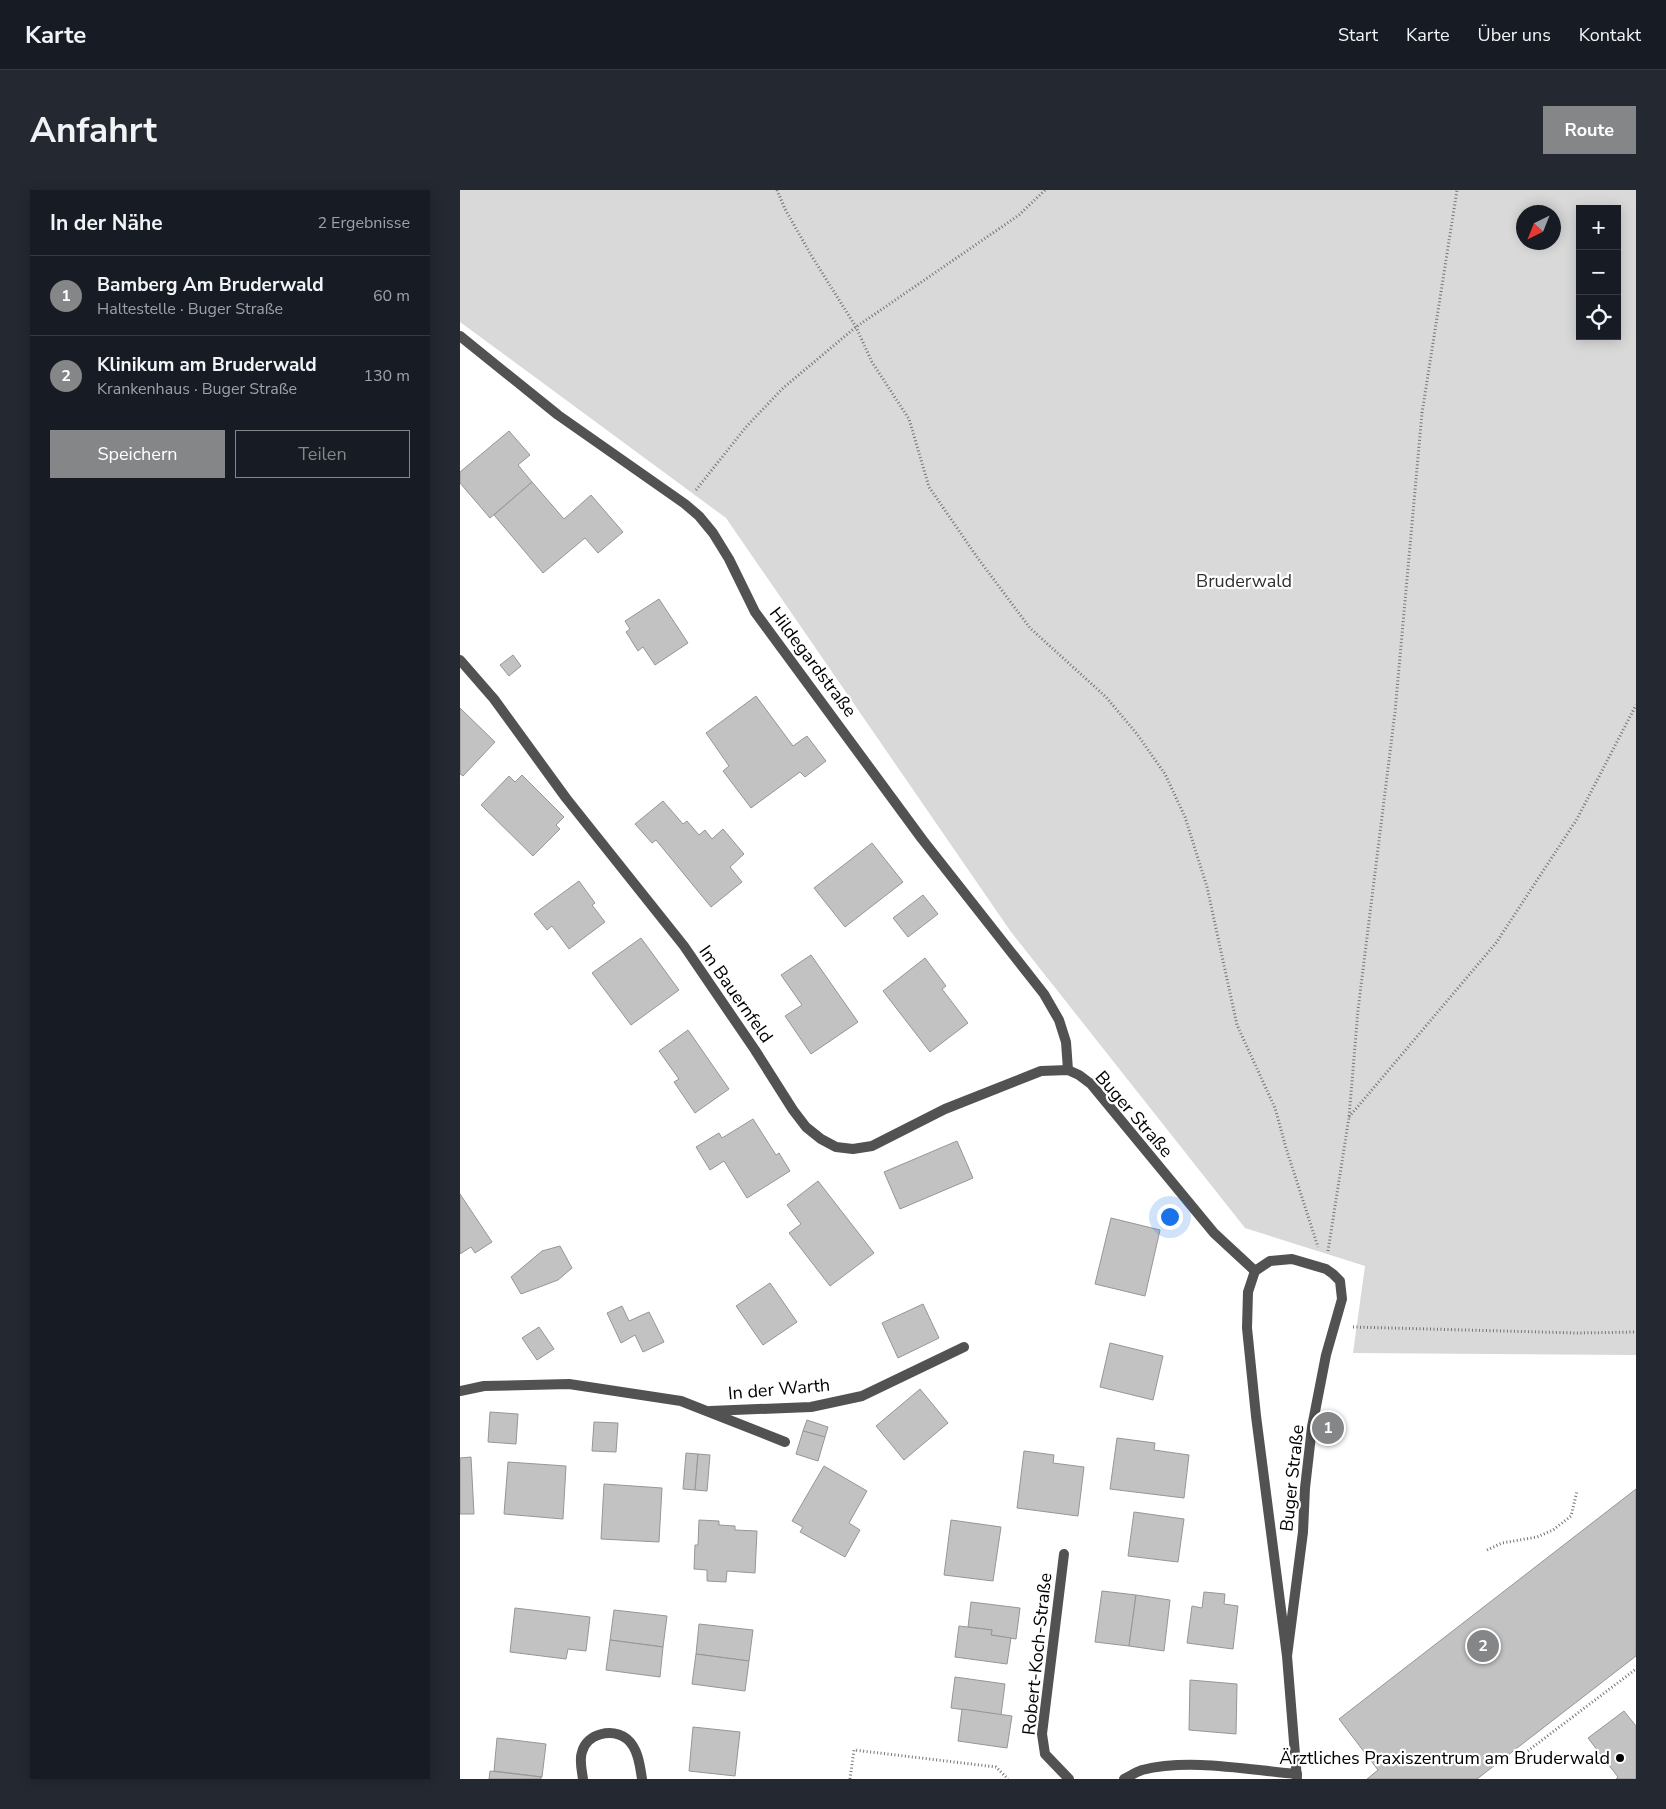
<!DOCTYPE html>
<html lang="de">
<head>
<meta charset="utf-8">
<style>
	:root { --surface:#171b24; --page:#242831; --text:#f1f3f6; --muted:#9ea1a6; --line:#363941; --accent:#858687 }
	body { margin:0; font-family:"Nunito Sans",sans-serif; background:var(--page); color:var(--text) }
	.controls { position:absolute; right:15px; top:15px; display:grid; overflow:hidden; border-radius:0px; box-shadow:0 2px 12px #0003 }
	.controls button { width:45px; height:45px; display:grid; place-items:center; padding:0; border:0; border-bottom:1px solid var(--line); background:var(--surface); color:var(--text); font:25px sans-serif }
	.compass { position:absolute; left:1056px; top:15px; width:45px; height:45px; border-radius:50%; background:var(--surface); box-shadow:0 2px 12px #0003; rotate:223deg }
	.you { position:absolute; left:709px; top:1026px; width:18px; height:18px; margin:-12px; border:4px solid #fff; border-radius:50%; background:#1a73e8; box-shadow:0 0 0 8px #1a73e833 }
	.badge { display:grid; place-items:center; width:32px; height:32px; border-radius:50%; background:var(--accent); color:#fff; font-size:16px; font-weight:700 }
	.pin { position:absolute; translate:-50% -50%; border:2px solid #fff; box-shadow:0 1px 5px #0006 }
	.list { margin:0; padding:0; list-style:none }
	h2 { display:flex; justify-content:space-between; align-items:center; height:65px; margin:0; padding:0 20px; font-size:21px }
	h2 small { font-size:16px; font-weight:400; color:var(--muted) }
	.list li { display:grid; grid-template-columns:32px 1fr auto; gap:15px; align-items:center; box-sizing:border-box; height:80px; padding:0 20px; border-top:1px solid var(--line) }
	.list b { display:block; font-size:19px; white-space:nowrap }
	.list p { margin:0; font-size:16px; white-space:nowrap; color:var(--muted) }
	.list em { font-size:16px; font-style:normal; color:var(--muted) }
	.actions { display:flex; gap:10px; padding:15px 20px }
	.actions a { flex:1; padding:11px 0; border:1px solid var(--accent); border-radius:0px; text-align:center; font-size:18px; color:var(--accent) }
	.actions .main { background:var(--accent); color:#fff }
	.icon { flex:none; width:28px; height:28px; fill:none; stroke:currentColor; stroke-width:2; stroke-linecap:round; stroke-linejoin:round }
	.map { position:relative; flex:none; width:1176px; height:1589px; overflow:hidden; border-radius:0px }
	header { display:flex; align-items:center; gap:30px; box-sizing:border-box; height:70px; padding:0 25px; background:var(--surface); border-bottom:1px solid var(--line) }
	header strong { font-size:24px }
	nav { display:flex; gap:28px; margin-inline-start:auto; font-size:18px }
	.intro { display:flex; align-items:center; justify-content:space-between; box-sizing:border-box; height:120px; padding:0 30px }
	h1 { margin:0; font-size:35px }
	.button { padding:12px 22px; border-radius:0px; background:var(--accent); color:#fff; font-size:18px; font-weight:700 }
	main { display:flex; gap:30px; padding:0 30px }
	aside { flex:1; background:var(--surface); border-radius:0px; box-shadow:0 2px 12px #0003 }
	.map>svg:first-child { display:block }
</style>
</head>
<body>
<header>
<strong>Karte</strong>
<nav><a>Start</a><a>Karte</a><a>Über uns</a><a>Kontakt</a></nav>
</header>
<div class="intro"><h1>Anfahrt</h1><a class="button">Route</a></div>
<main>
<aside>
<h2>In der Nähe<small>2 Ergebnisse</small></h2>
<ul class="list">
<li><span class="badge">1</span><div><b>Bamberg Am Bruderwald</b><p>Haltestelle · Buger Straße</p></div><em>60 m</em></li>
<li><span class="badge">2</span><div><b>Klinikum am Bruderwald</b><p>Krankenhaus · Buger Straße</p></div><em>130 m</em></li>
</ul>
<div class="actions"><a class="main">Speichern</a><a>Teilen</a></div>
</aside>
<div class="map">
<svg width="1176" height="1589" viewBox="0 0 1176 1589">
	<rect width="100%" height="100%" fill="#fff"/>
	<!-- green -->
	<path fill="#d9d9d9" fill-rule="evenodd" d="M0 0H1176V1165L893 1163 905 1076 785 1038 551 742 266 328 0 132ZM1120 19H1157V146H1120ZM1064 22H1094V52H1064Z"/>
	<!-- building -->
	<g fill="#c2c2c2" stroke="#969696">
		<path d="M49 241 70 265 58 275 72 292 30 328 0 293V282Z"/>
		<path d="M72 292 104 329 131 305 163 342 138 363 125 348 83 383 34 325Z"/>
		<path d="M199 409 228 453 195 475 183 457 178 461 166 442 170 439 165 431Z"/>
		<path d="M53 465 61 476 49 486 40 475Z"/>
		<path d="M296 506 333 556 347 546 366 571 345 587 340 582 291 618 263 581 269 576 246 543Z"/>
		<path d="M0 518 35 552 3 586 0 584Z"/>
		<path d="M62 585 104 627 96 635 100 639 73 666 21 615 49 586 55 592Z"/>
		<path d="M203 611 223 634 227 631 239 645 245 640 252 649 263 639 284 664 270 677 282 692 251 717 196 650 192 653 175 634Z"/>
		<path d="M412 653 443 692 385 737 354 698Z"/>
		<path d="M119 691 135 713 132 715 145 732 109 759 92 736 87 740 74 724Z"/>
		<path d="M463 705 478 724 448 747 433 728Z"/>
		<path d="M181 748 219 800 171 835 132 783Z"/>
		<path d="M351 765 398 832 351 864 325 826 342 815 321 785Z"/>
		<path d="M465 768 486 796 482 799 508 833 470 862 423 801Z"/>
		<path d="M228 840 269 899 235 923 214 892 219 889 199 861Z"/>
		<path d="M293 929 316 965 319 963 330 981 287 1008 264 971 250 980 236 957 259 943 262 948Z"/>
		<path d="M497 951 513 988 440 1019 424 982Z"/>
		<path d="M358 991 414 1063 370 1096 329 1043 341 1034 327 1015Z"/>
		<path d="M0 1004 32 1052 15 1063 11 1057 0 1064Z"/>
		<path d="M651 1028 700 1040 685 1106 635 1094Z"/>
		<path d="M100 1056 112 1078 98 1090 61 1104 51 1087 82 1061Z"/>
		<path d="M310 1093 337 1132 303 1155 276 1116Z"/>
		<path d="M463 1114 479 1148 438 1168 422 1133Z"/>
		<path d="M162 1116 169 1131 189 1122 204 1152 183 1162 175 1145 161 1153 147 1123Z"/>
		<path d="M79 1137 94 1159 77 1170 62 1148Z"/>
		<path d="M650 1153 703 1166 693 1210 640 1197Z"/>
		<path d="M460 1199 488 1233 444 1270 416 1236Z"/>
		<path d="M30 1222 58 1224 56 1254 28 1252Z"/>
		<path d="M347 1230 368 1237 365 1247 343 1241Z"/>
		<path d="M134 1232 158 1233 156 1262 132 1261Z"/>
		<path d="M343 1241 365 1247 358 1271 336 1264Z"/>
		<path d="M657 1248 695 1253 694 1260 729 1265 724 1308 650 1299Z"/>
		<path d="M564 1261 594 1265 593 1273 624 1277 618 1326 557 1318Z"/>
		<path d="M226 1263 238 1264 235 1300 223 1299Z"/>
		<path d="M238 1264 250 1265 247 1301 235 1300Z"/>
		<path d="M11 1267 14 1324H0V1268Z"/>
		<path d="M48 1272 106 1276 103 1329 44 1324Z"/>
		<path d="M364 1276 407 1301 389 1333 400 1340 385 1367 340 1342 343 1337 332 1331Z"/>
		<path d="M144 1294 202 1298 199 1352 141 1349Z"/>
		<path d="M1176 1299V1466L1017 1589H907L918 1580 879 1529Z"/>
		<path d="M674 1322 724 1329 718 1372 668 1366Z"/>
		<path d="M239 1330 259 1331V1335L275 1336V1340L297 1341 295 1383 267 1381 266 1392 247 1391V1380L234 1379 235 1355H238Z"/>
		<path d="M491 1330 541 1337 533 1391 484 1385Z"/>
		<path d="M642 1401 676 1405 669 1456 635 1452Z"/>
		<path d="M744 1402 765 1404 764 1414 778 1416 773 1459 727 1453 732 1416 742 1418Z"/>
		<path d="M676 1405 710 1410 704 1461 669 1456Z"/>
		<path d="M511 1412 560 1418 556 1449 531 1445 532 1440 508 1437Z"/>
		<path d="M55 1418 130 1427 126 1461 108 1459 106 1469 50 1462Z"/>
		<path d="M154 1420 207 1426 203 1457 150 1450Z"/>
		<path d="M239 1434 293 1440 289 1471 236 1464Z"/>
		<path d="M499 1436 532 1440 531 1445 551 1448 547 1474 495 1467Z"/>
		<path d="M150 1450 203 1457 200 1487 146 1480Z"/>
		<path d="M236 1464 289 1471 285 1501 232 1494Z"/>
		<path d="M495 1487 545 1494 541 1525 491 1518Z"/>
		<path d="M730 1490 777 1494 776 1544 729 1540Z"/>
		<path d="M502 1519 552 1526 547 1558 498 1551Z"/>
		<path d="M1164 1521 1176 1536V1589H1156L1158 1587 1128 1548Z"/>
		<path d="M233 1537 280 1542 275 1586 229 1581Z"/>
		<path d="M37 1548 86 1554 82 1587 34 1581Z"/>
		<path d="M30 1581 81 1587V1589H29Z"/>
	</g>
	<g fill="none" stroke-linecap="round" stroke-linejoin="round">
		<!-- path -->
		<g stroke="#747474" stroke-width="3" stroke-dasharray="1 2.5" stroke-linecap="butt">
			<path d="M317 0 325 19 351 65 396 137 412 172 449 229 469 297 517 367 570 438 646 507 677 544 705 584 725 627 747 697 777 835 815 918 826 958 858 1057"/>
			<path d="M236 300 286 237 323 198 396 137 559 25 585 0"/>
			<path d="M889 927 1036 753 1117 629 1176 515"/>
			<path d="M868 1061 889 927 898 820 935 522 962 223 997 0"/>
			<path d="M893 1137 1117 1143 1176 1142"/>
			<path d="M1027 1360 1042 1353 1077 1347 1093 1340 1111 1326 1117 1301"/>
			<path d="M1065 1563 1176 1479"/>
			<path d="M390 1589 394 1560 536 1577 548 1589"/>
		</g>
		<!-- minor -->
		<g stroke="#525252" stroke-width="10">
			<path d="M0 146 98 225 225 314 239 326 253 343 269 369 295 422 462 649 584 804 599 830 606 852 608 880"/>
			<path d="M0 470 34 509 106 608 224 756 295 860 333 920 346 937 361 949 376 957 393 959 412 956 485 919 581 881 608 880 619 885 631 894 754 1043 795 1081"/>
			<path d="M0 1201 24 1196 109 1194 221 1211 325 1252"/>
			<path d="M250 1221 351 1217 402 1206 504 1157"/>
			<path d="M604 1364 582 1544 585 1564 609 1589"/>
			<path d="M827 1466 843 1342 845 1298 852 1237 866 1165 882 1109 880 1091 873 1084 866 1079 832 1069 810 1071 795 1081 788 1102 787 1138 796 1226 827 1466 837 1589"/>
			<path d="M123 1589C122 1581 119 1570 122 1562 127 1543 152 1538 167 1549 178 1558 180 1576 182 1589"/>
			<path d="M664 1589C670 1586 676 1582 682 1580 730 1568 788 1580 837 1584"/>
		</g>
	</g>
	<!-- markers -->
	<circle fill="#000" stroke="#fff" stroke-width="2" cx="1160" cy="1568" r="5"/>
	<g text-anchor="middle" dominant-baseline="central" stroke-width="4.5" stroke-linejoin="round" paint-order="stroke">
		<!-- park labels -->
		<g font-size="18" fill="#303030" stroke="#fff">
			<text x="784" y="391">Bruderwald</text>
		</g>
		<!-- street labels -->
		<g font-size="18" fill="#000" stroke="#fff">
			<text transform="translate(353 472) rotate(53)">Hildegardstraße</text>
			<text transform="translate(276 804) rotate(55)">Im Bauernfeld</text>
			<text transform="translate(674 924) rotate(49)">Buger Straße</text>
			<text transform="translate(319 1199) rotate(-5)">In der Warth</text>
			<text transform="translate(832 1288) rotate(-84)">Buger Straße</text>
			<text transform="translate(577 1464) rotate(-84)">Robert-Koch-Straße</text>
		</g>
		<!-- poi labels -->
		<g font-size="18" fill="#000" stroke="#fff" text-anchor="end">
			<text x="1150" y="1568">Ärztliches Praxiszentrum am Bruderwald</text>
		</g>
	</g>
</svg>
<div class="controls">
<button>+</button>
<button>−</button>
<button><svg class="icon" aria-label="locate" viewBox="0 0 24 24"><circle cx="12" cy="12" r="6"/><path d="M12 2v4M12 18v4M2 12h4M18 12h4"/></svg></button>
</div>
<svg class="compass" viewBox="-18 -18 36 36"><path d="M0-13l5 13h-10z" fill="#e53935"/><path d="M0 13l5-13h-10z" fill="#9ea1a6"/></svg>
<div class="you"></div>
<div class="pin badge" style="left:868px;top:1238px">1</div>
<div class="pin badge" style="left:1023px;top:1456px">2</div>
</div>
</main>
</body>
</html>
